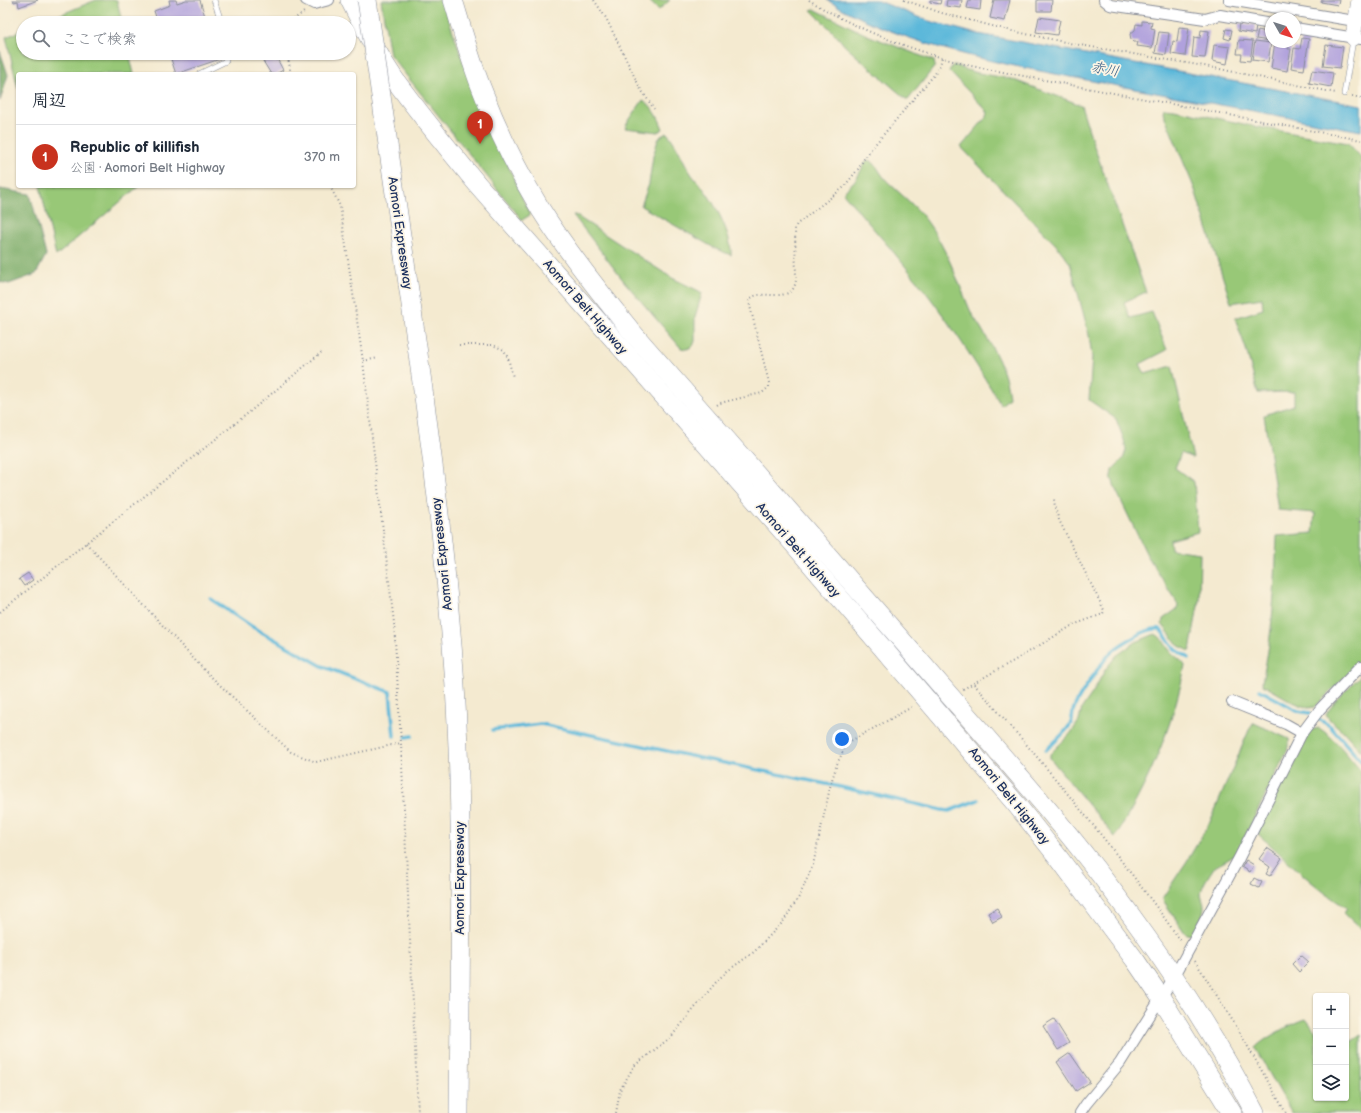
<!DOCTYPE html>
<html lang="ja">
<head>
<meta charset="utf-8">
<style>
	:root { --surface:#fff; --page:#f6f6f7; --text:#1f2937; --muted:#747a83; --line:#e0e1e3; --accent:#c8321e }
	body { margin:0; font-family:"Balsamiq Sans","Klee One",sans-serif; background:var(--page); color:var(--text) }
	.controls { position:absolute; right:12px; bottom:12px; display:grid; overflow:hidden; border-radius:4px; box-shadow:0 1px 3px #0004 }
	.controls button { width:36px; height:36px; display:grid; place-items:center; padding:0; border:0; border-bottom:1px solid var(--line); background:var(--surface); color:var(--text); font:20px sans-serif }
	.compass { position:absolute; left:1265px; top:12px; width:36px; height:36px; border-radius:50%; background:var(--surface); box-shadow:0 1px 3px #0004; rotate:129deg }
	.you { position:absolute; left:842px; top:739px; width:14px; height:14px; margin:-10px; border:3px solid #fff; border-radius:50%; background:#1a73e8; box-shadow:0 0 0 6px #1a73e833 }
	.badge { display:grid; place-items:center; width:26px; height:26px; border-radius:50%; background:var(--accent); color:#fff; font-size:13px; font-weight:700 }
	.pin { position:absolute; translate:-50% -33px; filter:drop-shadow(0 1px 2px #0008) }
	.pin::after { content:''; position:absolute; top:21px; width:14px; height:12px; background:inherit; clip-path:polygon(0 0,100% 0,50% 100%) }
	.list { margin:0; padding:0; list-style:none }
	h2 { display:flex; justify-content:space-between; align-items:center; height:52px; margin:0; padding:0 16px; font-size:17px }
	h2 small { font-size:13px; font-weight:400; color:var(--muted) }
	.list li { display:grid; grid-template-columns:26px 1fr auto; gap:12px; align-items:center; box-sizing:border-box; height:64px; padding:0 16px; border-top:1px solid var(--line) }
	.list b { display:block; font-size:15px; white-space:nowrap }
	.list p { margin:0; font-size:13px; white-space:nowrap; color:var(--muted) }
	.list em { font-size:13px; font-style:normal; color:var(--muted) }
	.icon { flex:none; width:22px; height:22px; fill:none; stroke:currentColor; stroke-width:2; stroke-linecap:round; stroke-linejoin:round }
	.map { position:relative; flex:none; width:1361px; height:1113px; overflow:hidden }
	.search { position:absolute; background:var(--surface); box-shadow:0 1px 3px #0004; left:16px; top:16px; width:340px; height:44px; display:flex; align-items:center; gap:10px; box-sizing:border-box; padding:0 14px; border-radius:22px; color:var(--muted); font-size:15px }
	.panel { position:absolute; background:var(--surface); box-shadow:0 1px 3px #0004; left:16px; top:72px; width:340px; height:116px; border-radius:4px }
	.map>svg:first-child { display:block }
</style>
</head>
<body>
<div class="map">
<svg width="1361" height="1113" viewBox="0 0 1361 1113">
	<rect width="100%" height="100%" fill="#fcf5e5"/>
	<filter id="ink" filterUnits="userSpaceOnUse"><feTurbulence type="fractalNoise" baseFrequency=".025" numOctaves="2"/><feDisplacementMap in="SourceGraphic" scale="8" xChannelSelector="R" yChannelSelector="G"/><feConvolveMatrix kernelMatrix="1 2 1 2 8 2 1 2 1" color-interpolation-filters="sRGB"/></filter>
	<filter id="wash" filterUnits="userSpaceOnUse"><feTurbulence type="fractalNoise" baseFrequency=".012" numOctaves="4" result="noise"/><feDisplacementMap in="SourceGraphic" scale="16" xChannelSelector="R" yChannelSelector="G"/><feGaussianBlur stdDeviation="0.9" result="paint"/><feColorMatrix in="noise" values="0 0 0 0 0 0 0 0 0 0 0 0 0 0 0 0 0 1.4 0 .05"/><feComposite in="paint" operator="in"/></filter>
	<g filter="url(#wash)">
		<rect width="100%" height="100%" fill="#f4ead0"/>
		<!-- green -->
		<g fill="#98c877" stroke="#5a7c6a">
			<path d="M96 0H117L122 23H40Z"/>
			<path d="M381 0H442L467 72 530 215 522 220 390 55Z"/>
			<path d="M648 0H670L659 10Z"/>
			<path d="M814 9 867 35 934 61 935 66 908 100 906 99 845 46 836 35 811 10Z"/>
			<path d="M23 30V53H129L134 74H18V89L6 37Z"/>
			<path d="M953 65 973 72 1011 79 1081 105 1094 146 1146 292 1124 302 1130 318 1152 312 1167 350 1140 364 1145 374 1172 366 1193 458 1181 453 1175 468 1194 482 1198 532 1170 540 1171 549 1200 553 1199 600 1190 651 1179 646 1162 624 1163 619 1177 609 1178 606 1176 601 1147 555 1116 490 1111 476 1112 470 1123 459 1126 450 1124 440 1116 419 1089 400 1092 357 1089 335 1070 263 1057 246 961 147 987 116 988 112 949 71Z"/>
			<path d="M643 100C653 106 659 118 663 129L658 132 625 128 628 122Z"/>
			<path d="M1164 108 1174 109 1253 126 1348 143 1361 157V661L1315 707 1308 708 1293 702 1263 685 1262 682C1273 635 1275 585 1277 536L1313 533 1315 513 1278 510 1264 415 1294 405V392L1258 393 1246 349 1235 318 1263 309 1262 298 1231 303 1195 190 1163 112Z"/>
			<path d="M667 133C678 145 683 162 692 175 696 181 702 186 706 192 717 207 732 237 731 255L716 249 641 206 649 184 653 156 658 140 661 136Z"/>
			<path d="M870 160C878 166 880 174 887 181 900 194 915 205 926 220 946 247 957 279 970 310 973 316 977 322 981 328 994 350 1007 372 1009 398L1001 405C980 370 958 335 934 303 906 265 874 230 844 194V192L857 178 866 161Z"/>
			<path d="M40 186H139L56 256Z"/>
			<path d="M573 215H575L672 278 699 291 702 293 695 317V341L693 346 687 349 681 348 623 280Z"/>
			<path d="M1155 634C1164 638 1166 648 1173 654 1177 658 1183 661 1185 666 1173 726 1148 785 1115 837L1050 758V754L1071 733 1079 721 1082 708 1093 692 1105 670 1116 656 1136 642Z"/>
			<path d="M1361 675V751L1344 732 1330 720 1326 714 1337 699Z"/>
			<path d="M1254 723 1289 739V747L1236 855 1222 863 1215 866C1210 874 1202 884 1201 894 1201 898 1204 902 1204 906 1204 916 1197 928 1191 935L1185 933 1163 900V897L1187 861 1210 822 1249 730Z"/>
			<path d="M1319 728C1335 738 1348 756 1361 771V929L1344 913 1347 908C1314 888 1288 860 1259 835L1258 832 1305 737 1310 730Z"/>
			<path d="M1306 1019 1316 1032V1098H1346V1041H1352L1361 1035V1113H1292L1255 1048C1264 1038 1293 1023 1306 1019Z"/>
		</g>
		<!-- forest -->
		<g fill="#7aac68" stroke="#4a6e63">
			<path d="M0 51 8 75 0 101Z"/>
			<path d="M0 189 30 194 46 255 36 274 9 284 0 282Z"/>
		</g>
		<!-- water -->
		<path fill="#5cb8da" stroke="#3c749c" d="M827 0H876L929 21 973 33 1361 105V131C1273 115 1185 98 1097 82 1004 64 909 49 827 0Z"/>
		<g fill="none" stroke-linecap="round" stroke-linejoin="round">
			<!-- stream -->
			<g stroke="#5cb8da" stroke-width="3.5">
				<path d="M211 599 251 626 322 666 390 692 394 736"/>
				<path d="M1260 690 1298 711 1310 713"/>
				<path d="M1317 718 1330 726 1361 761"/>
				<path d="M492 730 541 724 676 753 836 786 942 810 949 811 978 800"/>
				<path d="M406 737 412 736"/>
				<path d="M1046 750C1054 742 1066 733 1071 723 1073 718 1072 712 1074 708 1079 696 1104 658 1114 650 1122 643 1131 639 1140 634 1147 631 1153 628 1160 629L1175 649 1189 658"/>
			</g>
		</g>
		<g id="blocks">
			<!-- building -->
			<g fill="#b0a1dd">
				<path d="M13 0H38L19 7 18 1 14 2Z"/>
				<path d="M169 0H176L177 3 186 0H200L207 23H158L154 11 170 5Z"/>
				<path d="M930 0H941L940 4 930 2Z"/>
				<path d="M947 0H962L961 8 946 6Z"/>
				<path d="M969 0H981L980 10 967 8Z"/>
				<path d="M994 0H1010L1005 21 990 18Z"/>
				<path d="M1037 0H1052L1051 11H1037Z"/>
				<path d="M1322 0H1339L1338 5 1321 2Z"/>
				<path d="M1039 17 1060 20 1057 35 1036 32Z"/>
				<path d="M1142 21 1152 22 1151 28 1155 29 1152 48 1137 46 1138 42H1133L1131 40 1130 34 1135 30 1136 24 1142 25Z"/>
				<path d="M1239 23 1256 25 1255 34 1238 31Z"/>
				<path d="M1179 27 1189 28 1185 56 1171 54 1173 41 1177 42Z"/>
				<path d="M1226 29 1232 30 1230 40 1224 38Z"/>
				<path d="M1201 30 1209 31 1205 58 1192 57 1194 37 1200 38Z"/>
				<path d="M1258 30 1271 33 1270 41 1256 39Z"/>
				<path d="M1159 32 1169 33 1166 55 1155 53Z"/>
				<path d="M1302 38 1309 39 1304 70 1291 68 1294 48 1300 49Z"/>
				<path d="M1239 40 1253 41 1250 61 1241 60 1242 54H1237Z"/>
				<path d="M1255 41 1271 43 1268 62 1252 60Z"/>
				<path d="M1275 42 1289 43 1288 49H1291L1287 71 1271 68Z"/>
				<path d="M1214 45 1230 47 1227 64 1212 61Z"/>
				<path d="M1326 45 1343 47 1340 68 1323 66Z"/>
				<path d="M169 53H217L220 59 176 74Z"/>
				<path d="M275 55 283 70 276 74H271L263 61Z"/>
				<path d="M1312 70 1333 73 1331 87 1309 83Z"/>
				<path d="M28 573 33 580 24 586 19 579Z"/>
				<path d="M1267 848 1282 858 1270 876 1266 874 1270 867 1259 859Z"/>
				<path d="M1246 860 1254 865 1250 872 1242 867Z"/>
				<path d="M1254 878 1262 882 1259 888 1251 884Z"/>
				<path d="M997 908 1002 917 993 922 988 913Z"/>
				<path d="M1301 955 1309 962 1299 972 1292 964Z"/>
				<path d="M1054 1019 1069 1043 1058 1050 1043 1026Z"/>
				<path d="M1070 1053 1090 1082 1076 1091 1057 1062Z"/>
			</g>
		</g>
	</g>
	<g filter="url(#ink)">
		<use href="#blocks" fill-opacity="0" stroke="#888c97" stroke-width="1"/>
		<g fill="none" stroke-linecap="round" stroke-linejoin="round">
			<!-- lane casing -->
			<g stroke="#888c97" stroke-width="6">
				<g id="lane">
					<path d="M213 23 212 21 220 18 214 0"/>
					<path d="M199 74 226 61 223 53"/>
					<path d="M1344 94 1353 40"/>
				</g>
			</g>
			<!-- street casing -->
			<g stroke="#888c97" stroke-width="12">
				<g id="street">
					<path d="M306 0 314 4 329 0"/>
					<path d="M1104 0 1110 5 1205 19 1220 15 1271 24"/>
					<path d="M1229 0 1361 22"/>
					<path d="M1295 28 1361 39"/>
					<path d="M1232 702 1286 724 1302 733"/>
					<path d="M1080 1113 1086 1104 1120 1063 1174 977 1239 858 1302 733 1320 709 1361 666"/>
				</g>
			</g>
			<!-- secondary casing -->
			<g stroke="#888c97" stroke-width="16">
				<path id="secondary" d="M1353 38 1359 0"/>
			</g>
			<!-- highway casing -->
			<g stroke="#888c97" stroke-width="20">
				<g id="highway">
					<path d="M350 0C363 27 378 55 395 80 421 116 450 151 478 185L792 542 1016 804 1058 857 1135 960 1161 998 1232 1113"/>
					<path d="M453 0C462 29 470 59 481 87 497 129 518 172 541 210 568 253 600 293 632 332 738 453 845 574 950 696 993 745 1036 794 1077 845 1144 929 1206 1018 1255 1113"/>
					<path d="M386 130C411 310 441 490 454 671 464 818 460 966 459 1113"/>
				</g>
			</g>
			<!-- path -->
			<g stroke="#888c97" stroke-width="2" stroke-dasharray="1 3" stroke-linecap="butt">
				<path d="M594 0 606 18 640 88 654 109"/>
				<path d="M809 0C858 31 915 51 971 66L1361 140"/>
				<path d="M904 0 942 13 1012 31 1074 44 1210 67 1336 93"/>
				<path d="M291 23 293 20 304 12"/>
				<path d="M287 53 290 68V74"/>
				<path d="M1352 96 1361 98"/>
				<path d="M330 186 340 206 363 361 394 623 401 743 418 1113"/>
				<path d="M459 345H493L504 350 508 358 513 377"/>
				<path d="M363 361 378 358"/>
				<path d="M717 405 720 403 762 393 769 387V383L749 302C754 284 794 309 796 279L795 228 797 224 843 188 859 168 864 159 872 148 935 74 940 65 942 58"/>
				<path d="M1356 519 1361 523"/>
				<path d="M86 543 205 671 291 752 316 762 401 743"/>
				<path d="M0 612 247 414 323 351"/>
				<path d="M974 684C1046 766 1117 851 1181 941"/>
				<path d="M963 689 1017 659 1073 625 1103 614 1104 610 1059 520 1055 508 1054 499"/>
				<path d="M1195 961 1236 1026 1286 1113"/>
				<path d="M616 1113 620 1090 634 1066 671 1037 717 981 726 972 754 952 783 922 799 897 813 865 831 783 837 764 847 743 912 707"/>
			</g>
			<!-- lane -->
			<use href="#lane" stroke="#fff" stroke-width="5"/>
			<!-- street -->
			<use href="#street" stroke="#fff" stroke-width="10"/>
			<!-- secondary -->
			<use href="#secondary" stroke="#fff" stroke-width="15"/>
			<!-- highway -->
			<use href="#highway" stroke="#fff" stroke-width="19"/>
			<!-- highway-bridge casing -->
			<g stroke="#888c97" stroke-width="20" stroke-linecap="butt">
				<path id="highway-bridge" d="M367 0 386 130"/>
			</g>
			<!-- highway-bridge -->
			<use href="#highway-bridge" stroke="#fff" stroke-width="19"/>
		</g>
	</g>
	<g text-anchor="middle" dominant-baseline="central" stroke-width="3.5" stroke-linejoin="round" paint-order="stroke">
		<!-- street labels -->
		<g font-size="13" fill="#1b2f5e" stroke="#fcf5e5">
			<text transform="translate(400 233) rotate(82)">Aomori Expressway</text>
			<text transform="translate(585 307) rotate(49)">Aomori Belt Highway</text>
			<text transform="translate(798 550) rotate(49)">Aomori Belt Highway</text>
			<text transform="translate(442 554) rotate(-96)">Aomori Expressway</text>
			<text transform="translate(1009 796) rotate(51)">Aomori Belt Highway</text>
			<text transform="translate(460 878) rotate(-90)">Aomori Expressway</text>
		</g>
		<!-- water labels -->
		<g font-size="14" font-style="italic" fill="#2e5883" stroke="#fcf5e5">
			<text transform="translate(1105 69) rotate(11)">赤川</text>
		</g>
	</g>
</svg>
<div class="controls">
<button>+</button>
<button>−</button>
<button><svg class="icon" aria-label="layers" viewBox="0 0 24 24"><path d="M12 4l9 5-9 5-9-5zM3 14l9 5 9-5"/></svg></button>
</div>
<svg class="compass" viewBox="-18 -18 36 36"><path d="M0-13l5 13h-10z" fill="#e53935"/><path d="M0 13l5-13h-10z" fill="#747a83"/></svg>
<div class="you"></div>
<div class="pin badge" style="left:480px;top:144px">1</div>
<div class="search"><svg class="icon" aria-label="search" viewBox="0 0 24 24"><circle cx="10" cy="10" r="6"/><path d="M15 15l6 6"/></svg>ここで検索</div>
<section class="panel">
<h2>周辺<small></small></h2>
<ul class="list">
<li><span class="badge">1</span><div><b>Republic of killifish</b><p>公園 · Aomori Belt Highway</p></div><em>370 m</em></li>
</ul>
</section>
</div>
</body>
</html>
